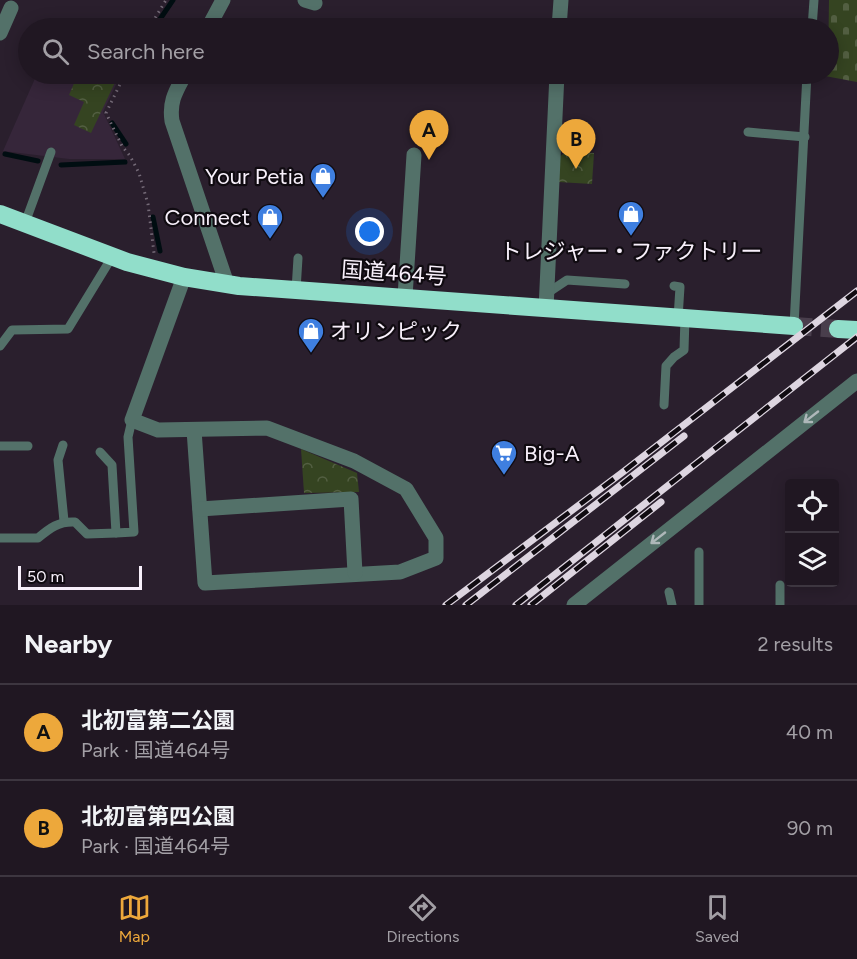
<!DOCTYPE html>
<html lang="en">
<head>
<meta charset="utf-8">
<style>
	:root { --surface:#201722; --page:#2d242f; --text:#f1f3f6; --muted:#a29fa5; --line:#3d3640; --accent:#eda83b }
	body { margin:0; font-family:Figtree,"Noto Sans JP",sans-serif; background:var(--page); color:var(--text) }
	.controls { position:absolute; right:18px; bottom:18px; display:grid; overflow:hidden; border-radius:6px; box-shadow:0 3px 15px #0003 }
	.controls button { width:54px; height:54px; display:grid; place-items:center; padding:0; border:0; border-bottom:2px solid var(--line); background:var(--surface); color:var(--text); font:30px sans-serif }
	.scale { position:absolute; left:18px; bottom:15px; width:124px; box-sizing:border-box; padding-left:6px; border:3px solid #f8f0fb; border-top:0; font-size:16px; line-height:21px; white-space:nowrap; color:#f8f0fb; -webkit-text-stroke:4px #100b11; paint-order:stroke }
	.you { position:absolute; left:370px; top:232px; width:21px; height:21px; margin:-15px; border:4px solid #fff; border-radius:50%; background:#1a73e8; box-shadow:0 0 0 9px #1a73e833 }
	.badge { display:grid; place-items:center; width:39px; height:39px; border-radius:50%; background:var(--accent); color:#111; font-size:20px; font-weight:700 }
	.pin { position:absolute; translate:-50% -50px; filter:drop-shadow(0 2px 3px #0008) }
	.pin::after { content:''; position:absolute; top:32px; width:21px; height:18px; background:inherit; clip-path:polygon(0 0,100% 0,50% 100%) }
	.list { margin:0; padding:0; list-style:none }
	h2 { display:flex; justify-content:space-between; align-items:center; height:78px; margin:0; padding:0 24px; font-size:26px }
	h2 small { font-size:20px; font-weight:400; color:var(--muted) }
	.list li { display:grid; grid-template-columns:39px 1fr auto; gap:18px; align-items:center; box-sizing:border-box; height:96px; padding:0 24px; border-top:2px solid var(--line) }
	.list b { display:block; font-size:22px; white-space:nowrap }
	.list p { margin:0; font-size:20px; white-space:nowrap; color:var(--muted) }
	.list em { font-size:20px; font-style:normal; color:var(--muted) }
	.icon { flex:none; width:33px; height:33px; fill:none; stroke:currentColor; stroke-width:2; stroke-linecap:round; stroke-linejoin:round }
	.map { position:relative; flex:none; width:857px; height:605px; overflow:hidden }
	.search { position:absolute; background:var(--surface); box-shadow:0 3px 15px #0003; left:18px; right:18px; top:18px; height:66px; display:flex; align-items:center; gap:15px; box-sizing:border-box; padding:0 21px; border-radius:33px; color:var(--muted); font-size:22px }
	.sheet { height:270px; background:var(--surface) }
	nav { display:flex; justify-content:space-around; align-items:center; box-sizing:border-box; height:84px; border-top:2px solid var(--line); background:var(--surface); font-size:16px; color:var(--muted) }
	nav a { display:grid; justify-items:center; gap:3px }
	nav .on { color:var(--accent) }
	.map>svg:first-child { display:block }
</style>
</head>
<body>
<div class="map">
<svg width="857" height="605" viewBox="0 0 857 605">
	<defs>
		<pattern id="cemetery-stones" width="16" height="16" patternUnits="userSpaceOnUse" patternTransform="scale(1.5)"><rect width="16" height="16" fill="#354421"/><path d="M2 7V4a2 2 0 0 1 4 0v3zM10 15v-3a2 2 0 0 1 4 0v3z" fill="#535f42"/></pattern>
		<pattern id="park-crowns" width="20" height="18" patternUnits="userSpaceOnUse" patternTransform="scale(1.5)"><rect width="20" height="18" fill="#354421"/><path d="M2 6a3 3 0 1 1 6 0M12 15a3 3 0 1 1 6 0" fill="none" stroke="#535f42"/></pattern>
	</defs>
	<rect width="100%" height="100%" fill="#2a1f2d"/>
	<!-- built -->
	<path fill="#36263a" d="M37 74H121L103 112 125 159H69L3 151Z"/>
	<!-- cemetery -->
	<path fill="url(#cemetery-stones)" d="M829 0H857V82L825 76V74H828Z"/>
	<!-- park -->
	<g fill="url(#park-crowns)">
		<path d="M78 74H119L91 133 74 125 84 102 69 95Z"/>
		<path d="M567 151 594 153 592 184 558 182 559 157Z"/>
		<path d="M301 449 357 473 359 492 304 493Z"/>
	</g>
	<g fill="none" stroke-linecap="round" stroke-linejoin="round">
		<!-- stream -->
		<g stroke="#000d11" stroke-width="5">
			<path d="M154 28 173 0"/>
			<path d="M112 123 126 144"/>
			<path d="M5 154 38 161"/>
			<path d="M61 165 125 162"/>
			<path d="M153 217 160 251"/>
		</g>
		<!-- highway-tunnel -->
		<path stroke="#493e4c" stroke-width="18" stroke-dasharray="18 9" stroke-linecap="butt" d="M794 326 838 329"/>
		<!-- path -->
		<g stroke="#746a77" stroke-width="3" stroke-dasharray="1.5 4.5" stroke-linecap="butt">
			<path d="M149 28 166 0"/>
			<path d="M125 74 106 113 122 146 130 156 139 173 148 204 154 253"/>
		</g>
		<!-- lane -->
		<g stroke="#537169" stroke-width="9">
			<path d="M812 28 814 0"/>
			<path d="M748 132 805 137"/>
			<path d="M25 223 51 152"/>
			<path d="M674 286 680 287 678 318"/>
			<path d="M296 290 298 258"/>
			<path d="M546 294 567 280 625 284"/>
			<path d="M794 326 807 74"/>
			<path d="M0 346 12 330 68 329 112 257"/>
			<path d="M664 405 666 366 674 357 684 350 685 318"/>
			<path d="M63 445 58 460 64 521"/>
			<path d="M0 446H28"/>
			<path d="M116 533 134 532 128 437 132 420"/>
			<path d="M0 538H38C50 528 59 521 75 522L87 534 116 533 112 465 100 452"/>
			<path d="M669 592 672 605"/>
			<path d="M699 605V552"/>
			<path d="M780 605V585"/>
		</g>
		<!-- street -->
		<g stroke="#537169" stroke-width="15">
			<path d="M305 0 315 3"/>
			<path d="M208 28 223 0"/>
			<path d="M559 28 561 0"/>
			<path d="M0 33 11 8"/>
			<path d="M185 74C176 91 169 101 172 121L227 284"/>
			<path d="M184 277 132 420 158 430 267 428 354 461 406 489 436 538V558L400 572 205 583 194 430"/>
			<path d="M405 297 414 155"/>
			<path d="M546 309 557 74"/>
			<path d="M200 509 351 499 355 573"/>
			<path d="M574 605 857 381"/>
		</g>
		<!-- highway -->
		<g stroke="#91deca" stroke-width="18">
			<path d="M0 214 127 262 184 277 239 286 794 326"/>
			<path d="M838 329 857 330"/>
		</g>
		<!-- rail casing -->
		<g stroke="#ddd5e0" stroke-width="7">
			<g id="rail">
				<path d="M446 605 623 472 857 291"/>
				<path d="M466 605 684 436"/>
				<path d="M516 605 857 337"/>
				<path d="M531 605 661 502"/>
			</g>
		</g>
		<!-- rail -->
		<use href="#rail" stroke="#100b11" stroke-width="4.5" stroke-dasharray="14" stroke-linecap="butt"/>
	</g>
	<!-- one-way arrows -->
	<defs><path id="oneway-shaft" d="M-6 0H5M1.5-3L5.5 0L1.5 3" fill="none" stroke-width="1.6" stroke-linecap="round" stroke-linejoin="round" transform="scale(1.5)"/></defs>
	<g stroke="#aeb7b9">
		<use href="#oneway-shaft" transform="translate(811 417) rotate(142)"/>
		<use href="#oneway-shaft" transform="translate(658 538) rotate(142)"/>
	</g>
	<!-- icons -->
	<defs>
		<g id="shop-pin" transform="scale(1.35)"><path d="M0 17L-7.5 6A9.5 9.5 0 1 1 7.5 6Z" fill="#3f7fe0" stroke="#100b11"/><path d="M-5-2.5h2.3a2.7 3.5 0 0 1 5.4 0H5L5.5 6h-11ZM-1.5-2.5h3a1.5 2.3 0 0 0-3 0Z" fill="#fff"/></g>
		<g id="supermarket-pin" transform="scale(1.35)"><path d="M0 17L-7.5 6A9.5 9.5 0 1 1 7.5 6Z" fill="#3f7fe0" stroke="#100b11"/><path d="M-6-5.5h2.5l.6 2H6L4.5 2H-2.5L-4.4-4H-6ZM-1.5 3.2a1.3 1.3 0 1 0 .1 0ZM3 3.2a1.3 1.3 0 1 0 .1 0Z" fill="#fff"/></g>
	</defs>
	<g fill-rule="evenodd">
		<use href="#shop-pin" x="323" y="176"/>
		<use href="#shop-pin" x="631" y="214"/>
		<use href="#shop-pin" x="270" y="217"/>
		<use href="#shop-pin" x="311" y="331"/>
		<use href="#supermarket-pin" x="504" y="453"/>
	</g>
	<g text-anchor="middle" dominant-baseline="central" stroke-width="4.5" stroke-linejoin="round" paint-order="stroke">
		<!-- poi labels -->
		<g font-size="22" fill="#f8f0fb" stroke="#100b11" text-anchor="end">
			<text x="304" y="176">Your Petia</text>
			<text x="250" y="217">Connect</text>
			<text x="631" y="251" text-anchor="middle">トレジャー・ファクトリー</text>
			<text x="330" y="331" text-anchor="start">オリンピック</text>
			<text x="524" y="453" text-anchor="start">Big-A</text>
		</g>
		<!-- street labels -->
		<g font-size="22" fill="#f8f0fb" stroke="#100b11">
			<text transform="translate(394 273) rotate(4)">国道464号</text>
		</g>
	</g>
</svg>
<div class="controls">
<button><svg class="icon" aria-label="locate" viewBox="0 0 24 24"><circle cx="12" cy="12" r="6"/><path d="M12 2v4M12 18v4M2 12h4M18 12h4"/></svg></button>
<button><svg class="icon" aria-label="layers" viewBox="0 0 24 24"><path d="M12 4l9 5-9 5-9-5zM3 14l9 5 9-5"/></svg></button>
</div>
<div class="scale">50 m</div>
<div class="you"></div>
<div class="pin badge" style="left:429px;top:160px">A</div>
<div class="pin badge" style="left:576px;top:169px">B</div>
<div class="search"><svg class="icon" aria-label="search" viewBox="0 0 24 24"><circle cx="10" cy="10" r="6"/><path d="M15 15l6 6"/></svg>Search here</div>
</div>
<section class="sheet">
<h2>Nearby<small>2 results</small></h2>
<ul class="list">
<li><span class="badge">A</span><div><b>北初富第二公園</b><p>Park · 国道464号</p></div><em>40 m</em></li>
<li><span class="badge">B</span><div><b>北初富第四公園</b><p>Park · 国道464号</p></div><em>90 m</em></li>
</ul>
</section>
<nav>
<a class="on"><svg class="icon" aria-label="map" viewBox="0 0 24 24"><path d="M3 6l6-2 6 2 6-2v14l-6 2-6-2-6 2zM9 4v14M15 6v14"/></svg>Map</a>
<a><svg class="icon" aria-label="directions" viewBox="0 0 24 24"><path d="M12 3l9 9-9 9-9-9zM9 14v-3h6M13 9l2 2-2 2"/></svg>Directions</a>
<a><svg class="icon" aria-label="saved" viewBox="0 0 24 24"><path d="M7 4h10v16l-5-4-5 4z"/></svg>Saved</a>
</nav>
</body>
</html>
